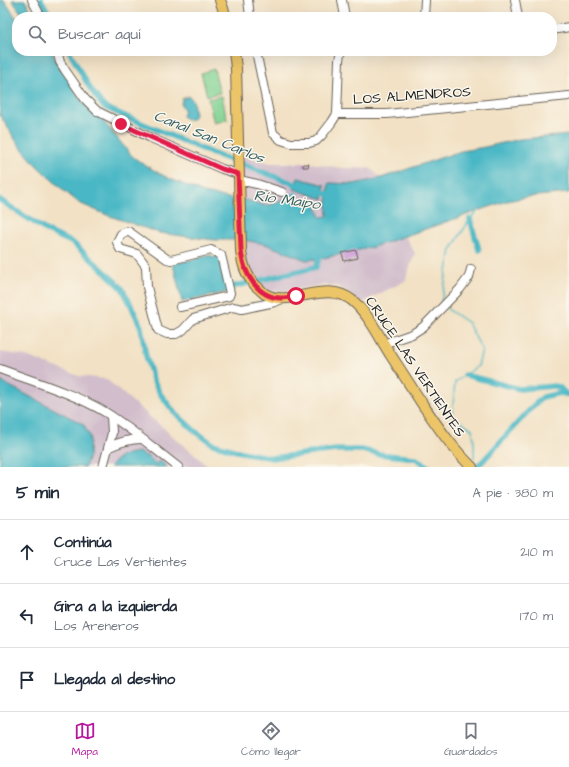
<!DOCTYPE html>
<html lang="es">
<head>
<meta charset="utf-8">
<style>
	:root { --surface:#fff; --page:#f2f2f3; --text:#1f2937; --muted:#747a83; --line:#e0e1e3; --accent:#b5179e }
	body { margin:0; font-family:"Architects Daughter",sans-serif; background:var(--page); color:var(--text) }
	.stop { position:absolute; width:12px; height:12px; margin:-9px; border:3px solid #e11d48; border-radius:50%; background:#fff }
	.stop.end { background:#e11d48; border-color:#fff; box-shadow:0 1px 4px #0008 }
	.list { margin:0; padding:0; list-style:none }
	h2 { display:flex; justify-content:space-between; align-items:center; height:52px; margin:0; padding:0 16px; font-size:17px }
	h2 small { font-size:13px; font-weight:400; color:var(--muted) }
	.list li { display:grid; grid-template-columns:26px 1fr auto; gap:12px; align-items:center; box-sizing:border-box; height:64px; padding:0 16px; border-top:1px solid var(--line) }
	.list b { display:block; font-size:15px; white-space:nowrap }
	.list p { margin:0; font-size:13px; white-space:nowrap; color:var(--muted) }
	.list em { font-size:13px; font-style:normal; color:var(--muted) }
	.icon { flex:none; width:22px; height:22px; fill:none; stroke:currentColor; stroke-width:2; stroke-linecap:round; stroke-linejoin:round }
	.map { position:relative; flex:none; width:569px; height:467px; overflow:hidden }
	.search { position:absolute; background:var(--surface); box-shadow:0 4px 16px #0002; left:12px; right:12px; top:12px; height:44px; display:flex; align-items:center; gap:10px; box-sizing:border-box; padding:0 14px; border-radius:16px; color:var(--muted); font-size:15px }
	.sheet { height:244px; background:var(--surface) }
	nav { display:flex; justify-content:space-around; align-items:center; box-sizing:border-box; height:56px; border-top:1px solid var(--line); background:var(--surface); font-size:11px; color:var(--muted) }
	nav a { display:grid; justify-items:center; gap:2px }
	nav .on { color:var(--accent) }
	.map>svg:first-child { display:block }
</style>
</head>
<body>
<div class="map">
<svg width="569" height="467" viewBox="0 0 569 467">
	<rect width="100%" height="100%" fill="#fbf7ec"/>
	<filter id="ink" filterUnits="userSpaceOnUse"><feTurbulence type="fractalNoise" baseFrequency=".025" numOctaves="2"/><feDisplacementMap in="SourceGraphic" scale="8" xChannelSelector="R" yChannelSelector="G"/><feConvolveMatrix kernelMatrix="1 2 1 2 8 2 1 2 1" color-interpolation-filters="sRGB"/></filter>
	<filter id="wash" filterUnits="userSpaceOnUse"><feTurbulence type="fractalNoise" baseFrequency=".012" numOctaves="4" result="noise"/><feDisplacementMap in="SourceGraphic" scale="16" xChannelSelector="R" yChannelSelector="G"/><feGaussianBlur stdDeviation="0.9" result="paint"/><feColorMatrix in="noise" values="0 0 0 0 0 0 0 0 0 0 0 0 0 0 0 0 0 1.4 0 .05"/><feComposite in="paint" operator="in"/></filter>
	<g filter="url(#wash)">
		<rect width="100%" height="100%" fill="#f2e1c4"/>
		<!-- industrial -->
		<g fill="#d1bdcb">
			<path d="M241 156 271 163H311L342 168H370L381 178 405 236 415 253 405 281 361 303 349 293 337 286 321 285 286 291H269L258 284 245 264Z"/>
			<path d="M0 352 26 356 79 376 106 379 209 467H0Z"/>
		</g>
		<!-- green -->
		<g fill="#81d293" stroke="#4e7758">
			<path d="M214 69 220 93 207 96 201 73Z"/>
			<path d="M222 96 227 120 214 123 208 99Z"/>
		</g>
		<!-- water -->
		<g fill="#4ab7c5" stroke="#336a70">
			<path d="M0 0H4L17 19V51H52L55 60 83 103 104 122 132 156 143 164 166 177 204 193 228 198 242 199 264 205H270L289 198 299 202 300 200 316 205 321 217 328 216 327 203 329 183 354 184 381 178 461 151 485 147 520 139 569 135V193L527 197 507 201 373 247 319 259 306 260 265 244 244 240H214L159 233 107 215 79 203 62 189 37 166 18 144 0 115Z"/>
			<path d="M12 0H25L35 17H24Z"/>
			<path d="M188 96 193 100 195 115 192 119 186 120 182 116 184 110 181 104 182 99Z"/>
			<path d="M298 178 325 185 323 199 294 189Z"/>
			<path d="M211 255 212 258 219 256 228 292 182 302 173 264Z"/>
			<path d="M0 381 83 424 90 437 89 456 85 467H0Z"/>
			<path d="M138 452 150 458 155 464 160 461 167 467H110C118 456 125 454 138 452Z"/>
		</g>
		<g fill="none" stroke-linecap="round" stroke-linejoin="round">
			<!-- stream -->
			<g stroke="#4ab7c5" stroke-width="1.5">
				<path d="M441 303 451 250 470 219 478 211"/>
				<path d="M446 308 468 323 482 350 478 366 455 382 452 416 472 429 474 439V458"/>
			</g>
			<!-- canal -->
			<g stroke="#4ab7c5" stroke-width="5.5">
				<path d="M41 0 51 17"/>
				<path d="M69 51 91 90 104 107 211 153 303 187"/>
				<path d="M317 191 328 194 335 198"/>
				<path d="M0 200 47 231 73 243 102 269 122 288 131 305 141 327 146 356 153 380 161 395 175 413 195 431 213 444 237 451 272 458 336 450H362L378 454 415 458 429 467"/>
				<path d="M290 206 295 195"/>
				<path d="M470 219 479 250"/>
				<path d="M227 288 316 267 321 253"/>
				<path d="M465 375 520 389 554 386 559 387 566 394"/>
				<path d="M475 467 482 462 533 406 543 397 560 393 569 395"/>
			</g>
		</g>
		<g id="blocks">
			<!-- building -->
			<g fill="#cb96d7">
				<path d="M303 164H309L308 167H303Z"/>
				<path d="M356 250 358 258 344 261 342 253Z"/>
			</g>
		</g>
	</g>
	<g filter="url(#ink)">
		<use href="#blocks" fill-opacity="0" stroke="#676157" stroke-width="1"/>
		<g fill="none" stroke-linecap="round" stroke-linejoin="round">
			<!-- minor casing -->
			<g stroke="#676157" stroke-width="10">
				<g id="minor">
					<path d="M32 0 41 17"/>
					<path d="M248 0 250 17"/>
					<path d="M342 0 345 17"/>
					<path d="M515 0 518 17"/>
					<path d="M424 17 425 0"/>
					<path d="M552 30 569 27"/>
					<path d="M57 51 60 62 65 70 85 99 97 111 151 138 222 169 238 174"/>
					<path d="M256 51 273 133 281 140 291 143H309L316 141 322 135 332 122 337 114 339 60 341 51"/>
					<path d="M337 114H387L569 96"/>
					<path d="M239 180 257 184 282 192"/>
					<path d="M180 307 229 296 230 293 221 255 211 250 171 260 167 259 128 231 121 234 117 242 120 249 137 254 146 266 147 287 158 330 167 334H176L183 330 193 319 233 307 242 309 275 302 282 299"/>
					<path d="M383 344 412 334 423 327 460 289 469 277 471 269"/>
					<path d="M0 369C34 382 73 393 105 412 131 428 154 449 178 467"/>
					<path d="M109 447C120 442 129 439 141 439"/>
					<path d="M103 467 112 433 111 416"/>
				</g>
			</g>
			<!-- major casing -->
			<g stroke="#676157" stroke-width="12">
				<g id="major">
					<path d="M220 0 226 17"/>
					<path d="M234 51 236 68 241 250C242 264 246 276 256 286 259 288 262 292 265 294 290 309 325 278 353 301 369 315 379 336 390 354 401 371 412 388 423 405 438 427 452 448 472 467"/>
				</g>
			</g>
			<!-- minor -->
			<use href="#minor" stroke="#fff" stroke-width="8"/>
			<!-- major -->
			<use href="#major" stroke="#edc569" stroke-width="10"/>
		</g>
	</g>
	<g fill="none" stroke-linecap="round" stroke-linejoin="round" filter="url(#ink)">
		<!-- route -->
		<path stroke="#e11d48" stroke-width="5" d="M121 124 222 169 238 174 241 250C243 273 258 299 283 298 288 298 292 296 296 296"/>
	</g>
	<g text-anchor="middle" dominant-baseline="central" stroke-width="3" stroke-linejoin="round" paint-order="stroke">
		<!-- street labels -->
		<g font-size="14" fill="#1c1c1c" stroke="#fbf7ec">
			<text transform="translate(412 96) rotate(-4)">LOS ALMENDROS</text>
			<text transform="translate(415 367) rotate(56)">CRUCE LAS VERTIENTES</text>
		</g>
		<!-- water labels -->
		<g font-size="15" font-style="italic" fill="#2e5a60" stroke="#fbf7ec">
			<text transform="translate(209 137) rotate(22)">Canal San Carlos</text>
			<text transform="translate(287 200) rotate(8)">Río Maipo</text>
		</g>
	</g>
</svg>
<div class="stop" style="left:296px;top:296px"></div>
<div class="stop end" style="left:121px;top:124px"></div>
<div class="search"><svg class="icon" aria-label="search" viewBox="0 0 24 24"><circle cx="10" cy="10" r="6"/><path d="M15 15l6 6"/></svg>Buscar aquí</div>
</div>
<section class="sheet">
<h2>5 min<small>A pie · 380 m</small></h2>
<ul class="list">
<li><svg class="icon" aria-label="ahead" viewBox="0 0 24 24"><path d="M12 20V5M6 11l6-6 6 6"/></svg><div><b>Continúa</b><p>Cruce Las Vertientes</p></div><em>210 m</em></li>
<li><svg class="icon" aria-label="left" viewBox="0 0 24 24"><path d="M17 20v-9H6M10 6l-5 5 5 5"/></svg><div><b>Gira a la izquierda</b><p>Los Areneros</p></div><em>170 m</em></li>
<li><svg class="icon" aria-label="arrive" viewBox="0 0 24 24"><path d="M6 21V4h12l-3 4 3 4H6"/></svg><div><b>Llegada al destino</b></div></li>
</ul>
</section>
<nav>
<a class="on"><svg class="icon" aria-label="map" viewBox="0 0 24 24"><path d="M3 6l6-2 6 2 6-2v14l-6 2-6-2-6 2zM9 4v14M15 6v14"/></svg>Mapa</a>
<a><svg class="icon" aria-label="directions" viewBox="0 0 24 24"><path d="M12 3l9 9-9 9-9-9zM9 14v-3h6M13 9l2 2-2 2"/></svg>Cómo llegar</a>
<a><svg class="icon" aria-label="saved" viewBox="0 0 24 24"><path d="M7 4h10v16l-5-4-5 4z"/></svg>Guardados</a>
</nav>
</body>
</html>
